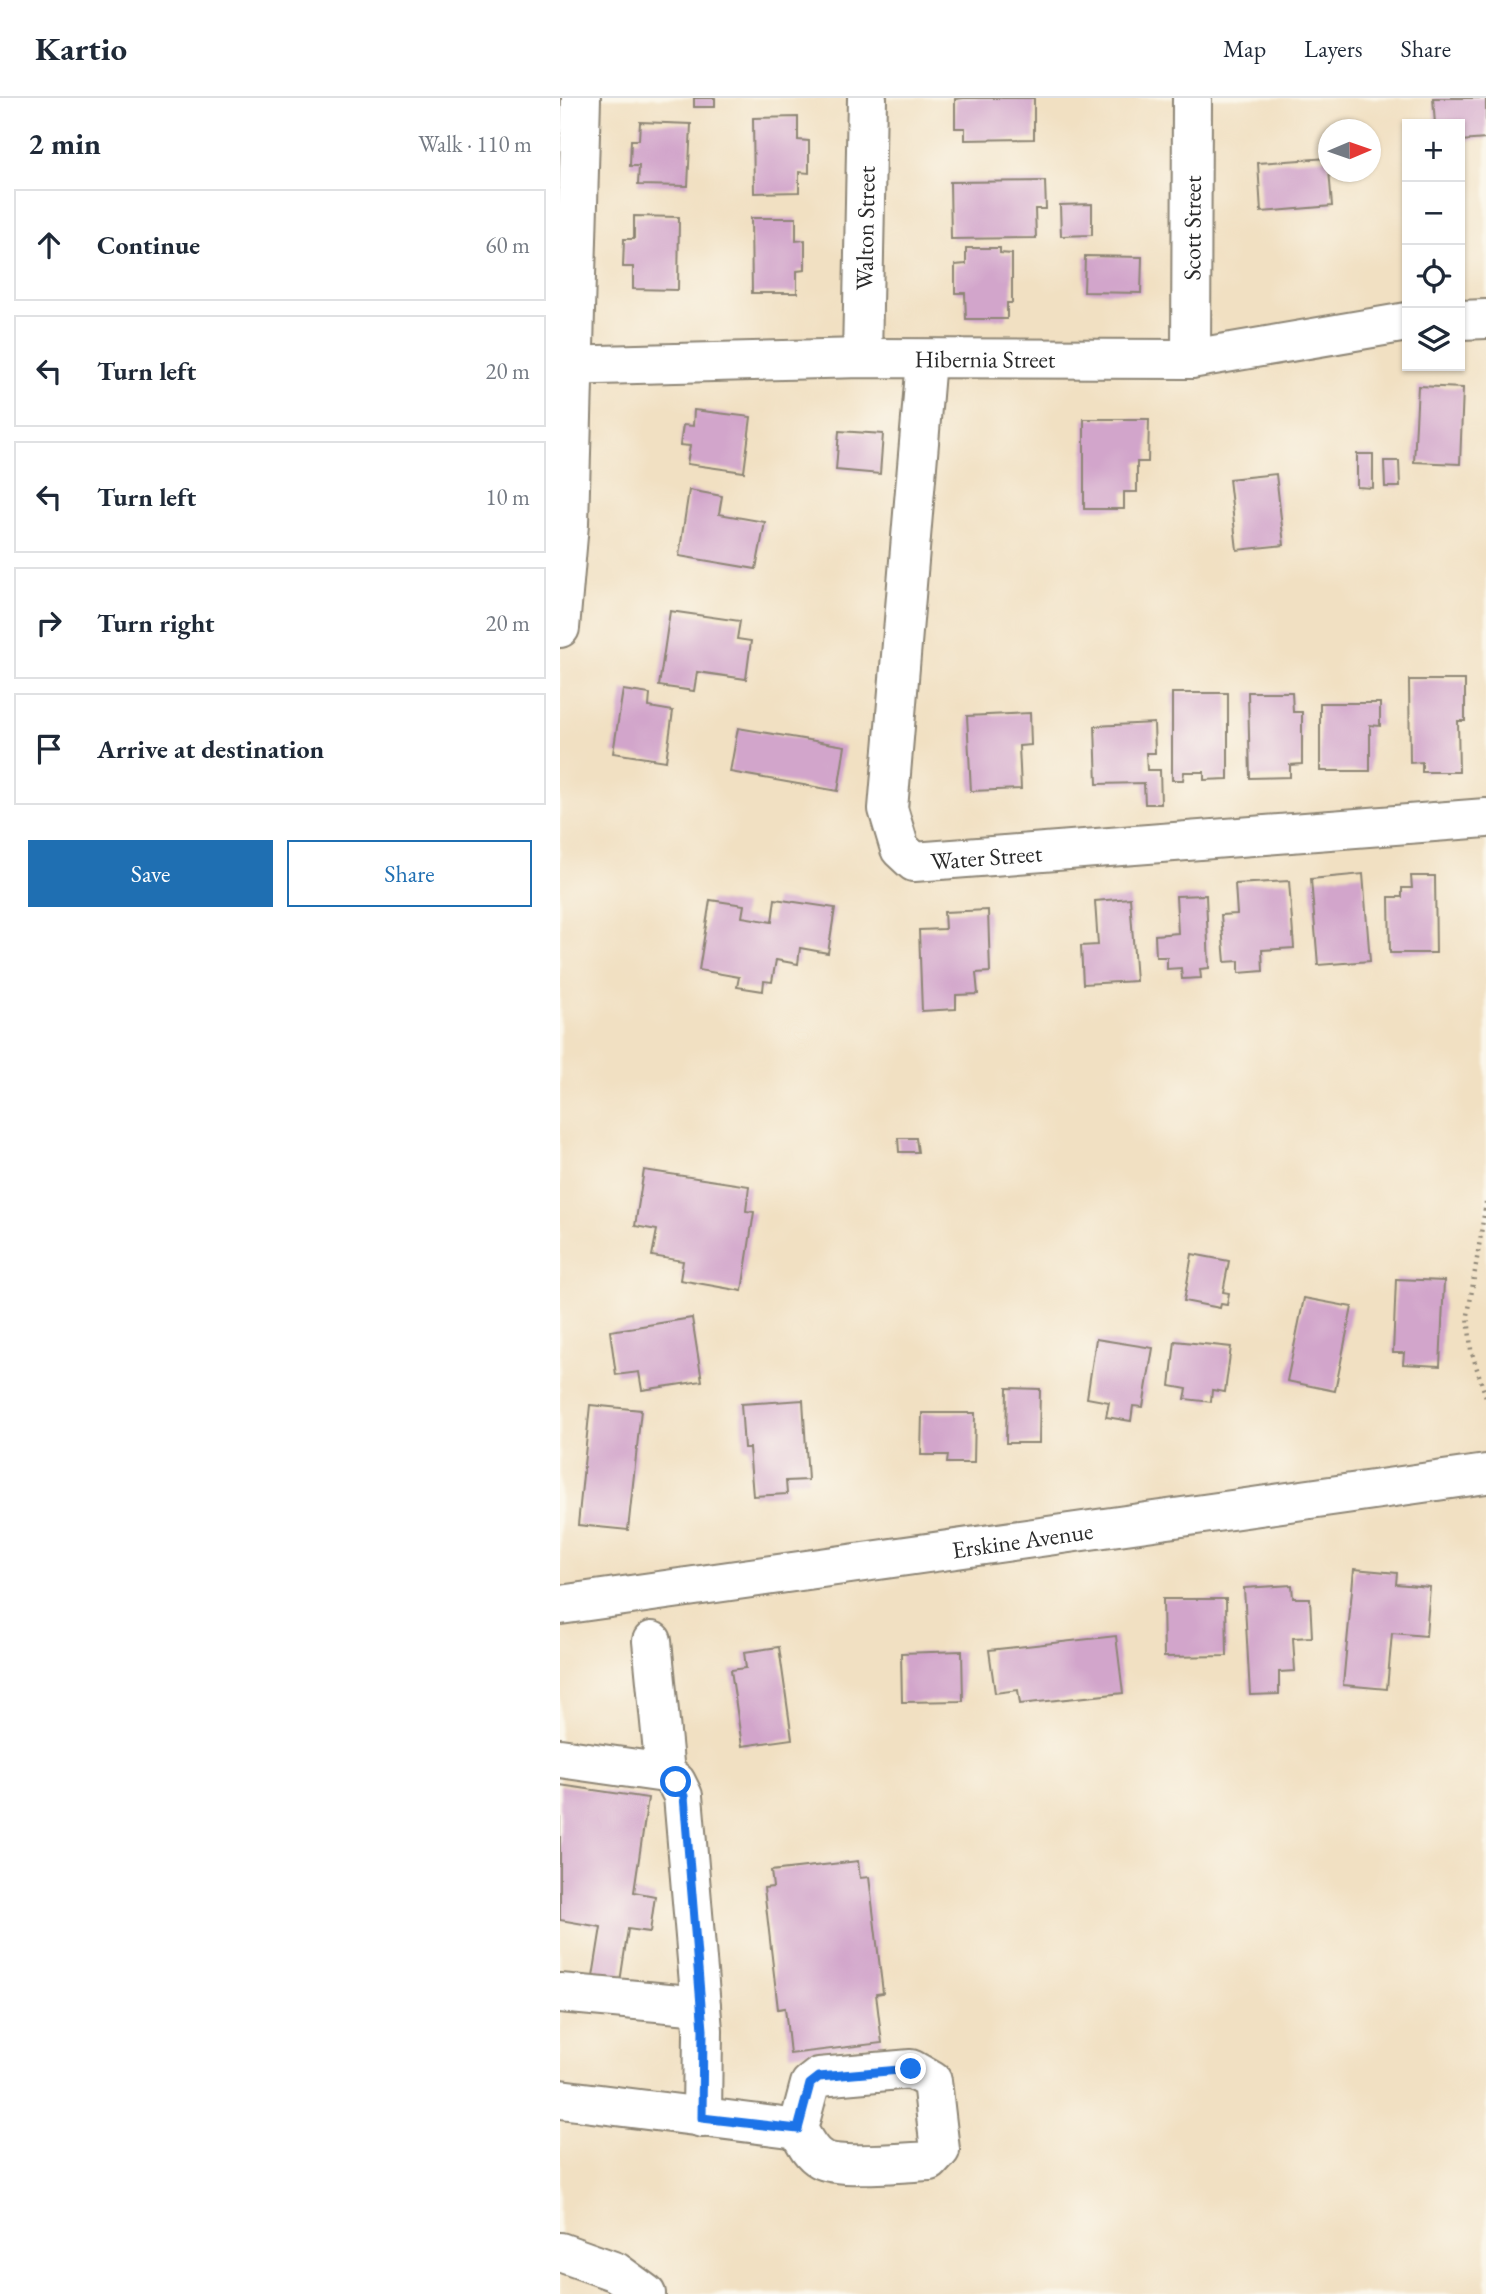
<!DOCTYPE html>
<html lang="en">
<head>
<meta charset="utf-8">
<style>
	:root { --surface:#fff; --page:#f6f6f7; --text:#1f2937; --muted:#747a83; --line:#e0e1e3; --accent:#1f6fb2 }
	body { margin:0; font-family:"EB Garamond",serif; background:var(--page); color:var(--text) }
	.controls { position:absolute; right:21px; top:21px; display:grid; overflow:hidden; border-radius:0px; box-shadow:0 2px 5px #0004 }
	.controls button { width:63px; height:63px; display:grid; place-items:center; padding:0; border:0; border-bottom:2px solid var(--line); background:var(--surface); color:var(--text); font:35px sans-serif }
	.compass { position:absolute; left:758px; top:21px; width:63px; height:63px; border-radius:50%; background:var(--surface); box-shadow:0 2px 5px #0004; rotate:88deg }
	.stop { position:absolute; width:21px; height:21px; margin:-16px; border:5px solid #1a73e8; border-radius:50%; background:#fff }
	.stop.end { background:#1a73e8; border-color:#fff; box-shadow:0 2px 7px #0008 }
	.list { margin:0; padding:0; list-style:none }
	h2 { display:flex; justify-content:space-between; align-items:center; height:91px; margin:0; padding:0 28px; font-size:30px }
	h2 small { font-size:23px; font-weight:400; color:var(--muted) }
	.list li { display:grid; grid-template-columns:46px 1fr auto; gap:21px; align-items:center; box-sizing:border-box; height:112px; margin:0 14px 14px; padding:0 14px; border:2px solid var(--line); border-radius:0px }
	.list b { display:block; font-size:26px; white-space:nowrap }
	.list em { font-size:23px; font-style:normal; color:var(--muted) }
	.actions { display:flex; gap:14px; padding:21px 28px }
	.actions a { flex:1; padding:16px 0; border:2px solid var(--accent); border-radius:0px; text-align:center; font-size:24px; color:var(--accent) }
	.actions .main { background:var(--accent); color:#fff }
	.icon { flex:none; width:38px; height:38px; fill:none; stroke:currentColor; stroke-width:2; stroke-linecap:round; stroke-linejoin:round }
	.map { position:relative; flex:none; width:926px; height:2196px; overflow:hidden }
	header { display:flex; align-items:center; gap:42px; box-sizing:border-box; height:98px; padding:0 35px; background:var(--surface); border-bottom:2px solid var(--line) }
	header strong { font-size:33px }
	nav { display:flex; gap:38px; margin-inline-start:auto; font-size:24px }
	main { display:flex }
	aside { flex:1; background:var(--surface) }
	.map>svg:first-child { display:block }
</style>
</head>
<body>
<header>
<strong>Kartio</strong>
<nav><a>Map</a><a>Layers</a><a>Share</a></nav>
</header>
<main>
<aside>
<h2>2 min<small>Walk · 110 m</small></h2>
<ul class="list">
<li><svg class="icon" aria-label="ahead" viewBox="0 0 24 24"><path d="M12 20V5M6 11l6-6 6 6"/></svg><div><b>Continue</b></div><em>60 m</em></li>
<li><svg class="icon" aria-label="left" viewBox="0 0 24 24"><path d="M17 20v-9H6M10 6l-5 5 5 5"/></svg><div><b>Turn left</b></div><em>20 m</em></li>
<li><svg class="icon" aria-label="left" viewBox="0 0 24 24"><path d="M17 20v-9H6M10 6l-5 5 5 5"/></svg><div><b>Turn left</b></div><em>10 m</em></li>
<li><svg class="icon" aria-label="right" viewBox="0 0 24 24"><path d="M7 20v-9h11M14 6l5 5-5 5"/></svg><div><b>Turn right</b></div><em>20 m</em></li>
<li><svg class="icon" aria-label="arrive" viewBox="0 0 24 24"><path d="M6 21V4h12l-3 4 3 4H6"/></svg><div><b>Arrive at destination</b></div></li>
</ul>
<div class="actions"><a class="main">Save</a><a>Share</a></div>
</aside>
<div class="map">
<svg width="926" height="2196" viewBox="0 0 926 2196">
	<rect width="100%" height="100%" fill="#fbf7ec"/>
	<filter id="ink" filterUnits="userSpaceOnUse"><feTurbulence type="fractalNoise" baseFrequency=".0143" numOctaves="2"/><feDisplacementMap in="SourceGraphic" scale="14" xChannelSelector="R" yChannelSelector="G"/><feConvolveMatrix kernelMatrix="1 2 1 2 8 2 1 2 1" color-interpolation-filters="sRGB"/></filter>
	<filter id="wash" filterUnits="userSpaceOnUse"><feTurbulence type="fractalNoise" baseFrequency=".00686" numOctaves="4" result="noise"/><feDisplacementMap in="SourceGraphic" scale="28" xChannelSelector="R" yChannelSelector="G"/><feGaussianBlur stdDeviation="1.57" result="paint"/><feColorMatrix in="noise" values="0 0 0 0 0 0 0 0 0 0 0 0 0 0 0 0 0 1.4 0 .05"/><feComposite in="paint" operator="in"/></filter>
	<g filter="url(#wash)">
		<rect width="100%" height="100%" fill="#f1e0c2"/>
		<g id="blocks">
			<!-- building -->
			<g fill="#d2a5cb">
				<rect x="134" y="0" width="21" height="9"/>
				<path d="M404 0H474V41L405 42V30H395V1Z"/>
				<path d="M873 0H926V41L900 43V26H875Z"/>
				<path d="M238 19V42L249 43V75L239 74V94L194 95 193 20Z"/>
				<path d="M80 24 131 26 128 88 78 87 79 68H70L71 42H79Z"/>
				<path d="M768 60 772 108 701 114 698 65Z"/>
				<path d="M485 83 486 111H475L476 140 391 141 390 84Z"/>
				<path d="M532 106V137L501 138 500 107Z"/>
				<path d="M74 118 119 119 118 192 73 191V169H63L64 141H74Z"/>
				<path d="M191 120H236V143L245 142V172L237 173V195H192Z"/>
				<path d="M406 150H440V155L452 156V205H447V221H406L405 195H395V167L406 166Z"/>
				<path d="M525 158 582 159 581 195 524 194Z"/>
				<path d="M858 288 903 290 900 366 854 364Z"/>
				<path d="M134 312 191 319 184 374 127 366 130 348 120 347 123 327 133 328Z"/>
				<path d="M524 321H589L588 364H577V394H564V411H524Z"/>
				<path d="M279 333 323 336 320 376 276 372Z"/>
				<path d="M797 356H813V390L797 389Z"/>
				<path d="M824 363H839L840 389H825Z"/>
				<path d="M716 376 724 447 677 452 669 381Z"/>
				<path d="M129 392 162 398 159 416 205 424 196 471 119 458Z"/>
				<path d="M110 513 180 523 177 541 191 543 186 581 137 574 134 593 99 588Z"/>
				<path d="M849 582H905V623H898L899 674H862V664L850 665Z"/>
				<path d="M63 592 90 596 89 609 113 613 106 663 53 655Z"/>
				<path d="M688 594H732L733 614H742V666L730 667V679L690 680Z"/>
				<path d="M612 595H668V681L644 682V674H624L623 682H612Z"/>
				<path d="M760 605H820V628L810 627V673H760Z"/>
				<path d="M470 615 471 647 459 648 461 691 411 693 407 618Z"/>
				<path d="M594 625 595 655H586L587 672H600L601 706H585L584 685 537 686 535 628Z"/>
				<path d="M178 630 285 648 278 693 170 674Z"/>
				<path d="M803 776 810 863 758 867 751 781Z"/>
				<path d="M851 778H875L876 855H830L829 799H842V790H852Z"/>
				<path d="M729 783 734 850 702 852 703 873 679 875V863L665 864 661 817 677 816 675 786Z"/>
				<path d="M646 797 649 870 640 871 641 880 622 881 621 870 607 871V859H596L595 837 618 835 616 798Z"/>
				<path d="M570 800 576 883 523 886 521 848 538 847 535 803Z"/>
				<path d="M215 801 275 810 268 855 240 850 238 866 216 862 212 884 204 883 203 893 177 889 179 879 139 872 150 802 184 807 182 819 212 824Z"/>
				<path d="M428 812 430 874 416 875 418 896 396 897V911L362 913 359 832 385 831 384 814Z"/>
				<path d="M338 1040H356L358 1054H339Z"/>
				<path d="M84 1072 189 1088 186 1113 194 1114 182 1193 120 1182 123 1163 92 1158 97 1132 75 1128Z"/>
				<path d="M632 1156 669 1163 663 1194 669 1195 667 1207 661 1206 660 1210 624 1203Z"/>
				<path d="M836 1181 884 1183 880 1268 843 1266 844 1255H833Z"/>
				<path d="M744 1200 792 1209 775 1293 727 1283Z"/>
				<path d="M132 1220 142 1283 82 1292 79 1274 56 1277 50 1233Z"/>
				<path d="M536 1241 593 1250 583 1309 573 1308 571 1323 546 1319 549 1304 527 1300Z"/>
				<path d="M615 1243 671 1249 665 1294 652 1292 651 1304 625 1301 627 1291 610 1288Z"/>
				<path d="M447 1290 480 1291 479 1345H446Z"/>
				<path d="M243 1302 248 1382 226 1383 227 1396 193 1398 189 1350H184L181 1306Z"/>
				<path d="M30 1307 81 1312 68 1432 18 1427Z"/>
				<path d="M362 1315H415L414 1365H387L388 1357H361Z"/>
				<path d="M794 1471 837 1475 836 1486 870 1489 866 1538 832 1535 827 1591 783 1587Z"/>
				<path d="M732 1487 733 1500H750L752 1539 733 1540 735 1573 719 1574V1596L690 1597 684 1490Z"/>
				<path d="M603 1501H666L667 1558 604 1559Z"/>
				<path d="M556 1538 563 1595 460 1606 458 1592 435 1595 429 1552Z"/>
				<path d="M219 1549 232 1641 182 1648 171 1572 186 1570 184 1554Z"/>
				<path d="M402 1553 403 1603 342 1604 341 1555Z"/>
				<path d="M0 1687 88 1700 74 1794 95 1798 90 1834 68 1831 60 1884 33 1879 41 1829 0 1822Z"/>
				<path d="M298 1763 300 1780 309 1779 323 1895 316 1896 322 1945 230 1956 225 1910 218 1911 204 1790 213 1789 211 1773Z"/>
			</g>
		</g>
	</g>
	<g filter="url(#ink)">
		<use href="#blocks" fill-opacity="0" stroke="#8e8676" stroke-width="2"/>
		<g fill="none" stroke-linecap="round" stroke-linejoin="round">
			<!-- minor casing -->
			<g stroke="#8e8676" stroke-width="42">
				<g id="minor">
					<path d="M900 222 926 221"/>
					<path id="s1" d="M302 260 307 0"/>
					<path id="s2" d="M631 261 632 0"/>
					<path id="s3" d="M366 262 328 711 340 751 354 764 926 720"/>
					<path id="s4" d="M0 268 302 260 631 261 847 224"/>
					<path d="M0 530 9 426 21 0"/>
					<path id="s5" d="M0 1507 926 1376"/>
					<path d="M92 1543 105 1675"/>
					<path d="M0 1660 105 1675 116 1684 123 1698 143 1932 142 2020"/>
					<path d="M0 1895 141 1908"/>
					<path d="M0 2001 238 2031C244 2042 250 2055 261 2061 279 2071 347 2064 370 2063L380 2052 372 1983 351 1971 259 1979 250 1986 238 2031"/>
					<path d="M0 2154 56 2174 86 2196"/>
				</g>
			</g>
			<!-- path -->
			<path stroke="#8e8676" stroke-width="4.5" stroke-dasharray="2 5" stroke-linecap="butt" d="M926 1104 908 1217 911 1252 926 1299"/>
			<!-- minor -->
			<use href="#minor" stroke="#fff" stroke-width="38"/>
		</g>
	</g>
	<g fill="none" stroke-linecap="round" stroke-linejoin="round" filter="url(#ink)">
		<!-- route -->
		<path stroke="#1a73e8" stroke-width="9" d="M116 1684 124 1698 143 1932 142 2020 238 2031 250 1986 259 1979 351 1971"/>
	</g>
	<g text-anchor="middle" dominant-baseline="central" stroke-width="7" stroke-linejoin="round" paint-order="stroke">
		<!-- street labels -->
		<g font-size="24" fill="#2b2b2b" stroke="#fbf7ec">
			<text stroke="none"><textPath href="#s1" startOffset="130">Walton Street</textPath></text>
			<text stroke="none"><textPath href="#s2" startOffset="131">Scott Street</textPath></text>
			<text stroke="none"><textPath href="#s4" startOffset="425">Hibernia Street</textPath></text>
			<text stroke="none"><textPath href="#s3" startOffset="584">Water Street</textPath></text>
			<text stroke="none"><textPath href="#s5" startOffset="467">Erskine Avenue</textPath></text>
		</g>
	</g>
</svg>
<div class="controls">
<button>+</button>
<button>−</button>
<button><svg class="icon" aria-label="locate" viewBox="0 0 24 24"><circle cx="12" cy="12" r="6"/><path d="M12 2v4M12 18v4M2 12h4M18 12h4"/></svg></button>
<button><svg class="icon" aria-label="layers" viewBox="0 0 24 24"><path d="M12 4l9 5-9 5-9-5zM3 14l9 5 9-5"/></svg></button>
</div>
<svg class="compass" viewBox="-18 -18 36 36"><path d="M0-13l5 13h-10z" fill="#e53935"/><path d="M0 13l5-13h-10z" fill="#747a83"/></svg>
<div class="stop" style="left:116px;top:1684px"></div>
<div class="stop end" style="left:351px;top:1971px"></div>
</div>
</main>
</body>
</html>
